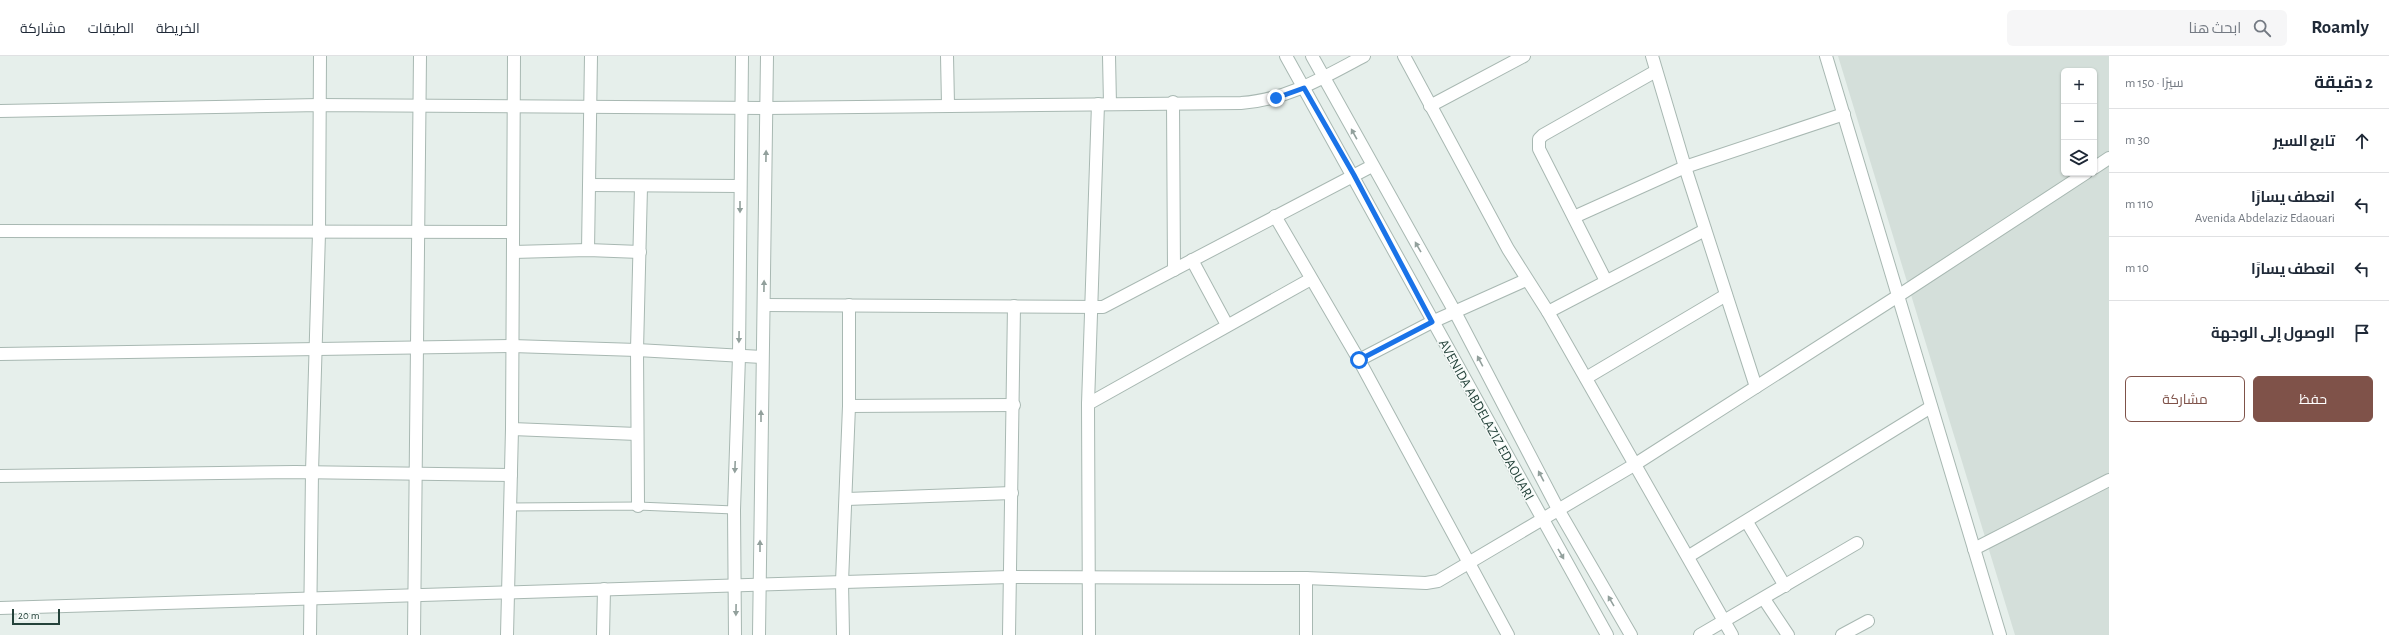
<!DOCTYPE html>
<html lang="ar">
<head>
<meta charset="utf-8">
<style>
	:root { --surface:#fff; --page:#f6f6f7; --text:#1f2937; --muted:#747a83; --line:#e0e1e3; --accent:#7f5249 }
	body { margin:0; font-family:"Alegreya Sans",Cairo,sans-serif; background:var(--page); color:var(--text); direction:rtl }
	.controls { position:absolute; right:12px; top:12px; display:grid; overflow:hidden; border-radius:6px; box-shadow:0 1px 3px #0004 }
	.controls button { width:36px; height:36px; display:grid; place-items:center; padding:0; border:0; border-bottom:1px solid var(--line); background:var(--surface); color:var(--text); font:20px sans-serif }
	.scale { position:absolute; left:12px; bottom:10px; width:48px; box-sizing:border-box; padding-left:4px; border:2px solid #24423a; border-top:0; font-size:11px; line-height:14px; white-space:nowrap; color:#24423a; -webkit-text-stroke:3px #f7fbf9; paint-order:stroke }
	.stop { position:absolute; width:12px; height:12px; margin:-9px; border:3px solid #1a73e8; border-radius:50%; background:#fff }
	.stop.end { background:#1a73e8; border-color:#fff; box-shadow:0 1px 4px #0008 }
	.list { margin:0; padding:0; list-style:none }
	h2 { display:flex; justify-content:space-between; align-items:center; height:52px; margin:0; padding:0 16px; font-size:17px }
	h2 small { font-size:13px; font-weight:400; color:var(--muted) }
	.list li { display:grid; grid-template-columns:26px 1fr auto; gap:12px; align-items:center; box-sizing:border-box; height:64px; padding:0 16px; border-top:1px solid var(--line) }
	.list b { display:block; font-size:15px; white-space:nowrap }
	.list p { margin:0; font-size:13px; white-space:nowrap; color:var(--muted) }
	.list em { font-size:13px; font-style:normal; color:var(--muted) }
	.actions { display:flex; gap:8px; padding:12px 16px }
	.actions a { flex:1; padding:9px 0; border:1px solid var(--accent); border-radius:6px; text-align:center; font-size:14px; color:var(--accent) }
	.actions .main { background:var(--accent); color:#fff }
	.icon { flex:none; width:22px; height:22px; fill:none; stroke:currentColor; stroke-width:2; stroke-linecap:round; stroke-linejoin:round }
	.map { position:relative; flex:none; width:2109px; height:579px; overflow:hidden; direction:ltr }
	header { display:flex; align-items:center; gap:24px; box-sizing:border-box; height:56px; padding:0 20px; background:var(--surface); border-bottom:1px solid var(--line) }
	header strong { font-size:19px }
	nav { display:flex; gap:22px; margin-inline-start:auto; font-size:14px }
	.search { width:280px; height:36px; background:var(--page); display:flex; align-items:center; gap:10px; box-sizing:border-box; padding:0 14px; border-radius:6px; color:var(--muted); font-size:15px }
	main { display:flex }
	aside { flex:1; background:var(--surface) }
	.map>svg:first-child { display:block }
</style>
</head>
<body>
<header>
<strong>Roamly</strong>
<div class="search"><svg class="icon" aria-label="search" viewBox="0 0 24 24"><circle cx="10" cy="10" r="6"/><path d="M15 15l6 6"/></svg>ابحث هنا</div>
<nav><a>الخريطة</a><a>الطبقات</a><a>مشاركة</a></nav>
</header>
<main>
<aside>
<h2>2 دقيقة<small>سيرًا · 150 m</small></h2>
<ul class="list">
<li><svg class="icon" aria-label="ahead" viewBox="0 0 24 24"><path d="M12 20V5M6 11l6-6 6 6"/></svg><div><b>تابع السير</b></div><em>30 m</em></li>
<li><svg class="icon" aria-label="left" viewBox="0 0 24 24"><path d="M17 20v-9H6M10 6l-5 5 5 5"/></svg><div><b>انعطف يسارًا</b><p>Avenida Abdelaziz Edaouari</p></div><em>110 m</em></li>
<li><svg class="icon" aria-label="left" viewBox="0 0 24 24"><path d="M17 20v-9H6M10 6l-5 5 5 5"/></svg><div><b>انعطف يسارًا</b></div><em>10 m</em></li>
<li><svg class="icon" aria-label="arrive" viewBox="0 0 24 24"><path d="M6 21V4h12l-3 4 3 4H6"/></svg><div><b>الوصول إلى الوجهة</b></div></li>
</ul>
<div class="actions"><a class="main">حفظ</a><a>مشاركة</a></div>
</aside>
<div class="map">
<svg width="2109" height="579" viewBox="0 0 2109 579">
	<rect width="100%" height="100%" fill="#e6efeb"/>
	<!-- built -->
	<path fill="#d4dfda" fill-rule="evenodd" d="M1838 0H2109V579H2015ZM2064 15H2094V117H2064Z"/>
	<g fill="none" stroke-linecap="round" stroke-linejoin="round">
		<!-- service casing -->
		<g stroke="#a8b8b2" stroke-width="9">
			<path id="service" d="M511 451 638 450 734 454"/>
		</g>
		<!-- minor casing -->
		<g stroke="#a8b8b2" stroke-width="14">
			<g id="minor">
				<path d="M947 0 948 48"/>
				<path d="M1109 0 1110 48"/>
				<path d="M1404 0 1508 193 1548 256 1732 579"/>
				<path d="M1652 0 1685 111 1756 331"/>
				<path d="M1173 46 1174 214"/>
				<path d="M1430 50 1524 0"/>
				<path d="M0 55 319 49 767 52 1241 47C1287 44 1324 21 1364 0"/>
				<path d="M2094 112 2109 102"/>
				<path d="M590 129 740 130"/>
				<path d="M1275 160 1359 304 1508 579"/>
				<path d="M1574 161 1685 111 1844 58"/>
				<path d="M0 175 513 176"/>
				<path d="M588 194 591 0"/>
				<path d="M513 196 588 194 640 196"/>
				<path d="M1192 204 1227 269"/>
				<path d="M1606 225 1539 93V83L1543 79 1656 15"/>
				<path d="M764 249 1103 251 1372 110"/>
				<path d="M1548 256 1705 174"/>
				<path d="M0 298 512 290 637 294 762 301"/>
				<path d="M1359 304 1432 266 1526 224"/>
				<path d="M1586 322 1726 239"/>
				<path d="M1088 348 1311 223"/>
				<path d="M849 350 1014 349"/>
				<path d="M512 373 637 378"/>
				<path d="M0 420 295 416 511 419"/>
				<path d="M847 443 1012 437"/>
				<path d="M638 450 637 294 641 131"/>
				<path d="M1747 466 1785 530"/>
				<path d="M1974 493 2109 424"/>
				<path d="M1689 500 1931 351"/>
				<path d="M1306 522V579"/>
				<path d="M1764 543 1788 579"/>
				<path d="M0 552 1009 521 1306 522 1426 527 1438 525 1634 409 1898 240 2086 117"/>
				<path d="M414 579 420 0"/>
				<path d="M507 579 512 373 514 0"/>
				<path d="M603 579 604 533"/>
				<path d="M843 579 842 526 849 350V249"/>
				<path d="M1009 579 1014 250"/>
				<path d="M1089 579 1088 348 1098 48"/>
				<path d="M1700 579 1857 487"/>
				<path d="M1842 579 1868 565"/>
			</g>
		</g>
		<!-- tertiary casing -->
		<g stroke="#a8b8b2" stroke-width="14">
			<g id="tertiary">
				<path d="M1286 0 1607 579"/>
				<path d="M1312 0 1455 256 1559 455 1631 579"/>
				<path d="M1826 0 2000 579"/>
				<path d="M310 579 312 416 319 177 320 0"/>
				<path d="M735 579 734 454 739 300 742 0"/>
				<path d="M759 579 767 0"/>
			</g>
		</g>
		<!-- service -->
		<use href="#service" stroke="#fff" stroke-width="7"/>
		<!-- minor -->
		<use href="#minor" stroke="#fff" stroke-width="12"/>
		<!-- tertiary -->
		<use href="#tertiary" stroke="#fff" stroke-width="12"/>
	</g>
	<!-- one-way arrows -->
	<defs><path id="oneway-solid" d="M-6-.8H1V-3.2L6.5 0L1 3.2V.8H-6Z"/></defs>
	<g fill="#92a09c">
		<use href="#oneway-solid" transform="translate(1354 78) rotate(-119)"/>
		<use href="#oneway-solid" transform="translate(766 100) rotate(-89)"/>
		<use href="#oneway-solid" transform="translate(740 151) rotate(90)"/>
		<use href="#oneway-solid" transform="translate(1418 191) rotate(-120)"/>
		<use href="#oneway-solid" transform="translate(764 230) rotate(-89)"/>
		<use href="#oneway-solid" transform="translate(739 281) rotate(91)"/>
		<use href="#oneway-solid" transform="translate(1480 305) rotate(-118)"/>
		<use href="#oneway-solid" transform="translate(761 360) rotate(-90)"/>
		<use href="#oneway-solid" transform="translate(735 411) rotate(92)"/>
		<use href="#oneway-solid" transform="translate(1541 420) rotate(-118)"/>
		<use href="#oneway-solid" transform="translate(760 490) rotate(-90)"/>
		<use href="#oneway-solid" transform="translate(1561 498) rotate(60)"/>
		<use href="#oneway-solid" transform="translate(1611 545) rotate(-120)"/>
		<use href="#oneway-solid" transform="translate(736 554) rotate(91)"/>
	</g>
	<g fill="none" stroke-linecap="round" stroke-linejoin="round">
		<!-- route -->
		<path stroke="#1a73e8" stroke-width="5" d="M1276 42 1304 32 1354 119 1432 266 1359 304"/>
	</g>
	<g text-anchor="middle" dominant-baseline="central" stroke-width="3" stroke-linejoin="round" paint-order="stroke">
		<!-- street labels -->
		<g font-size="14" fill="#24423a" stroke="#f7fbf9">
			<text transform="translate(1486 364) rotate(61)">AVENIDA ABDELAZIZ EDAOUARI</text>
		</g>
	</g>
</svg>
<div class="controls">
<button>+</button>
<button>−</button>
<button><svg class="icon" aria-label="layers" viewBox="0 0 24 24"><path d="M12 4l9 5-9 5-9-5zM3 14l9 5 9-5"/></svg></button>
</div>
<div class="scale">20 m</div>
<div class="stop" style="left:1359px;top:304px"></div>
<div class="stop end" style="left:1276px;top:42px"></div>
</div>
</main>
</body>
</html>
